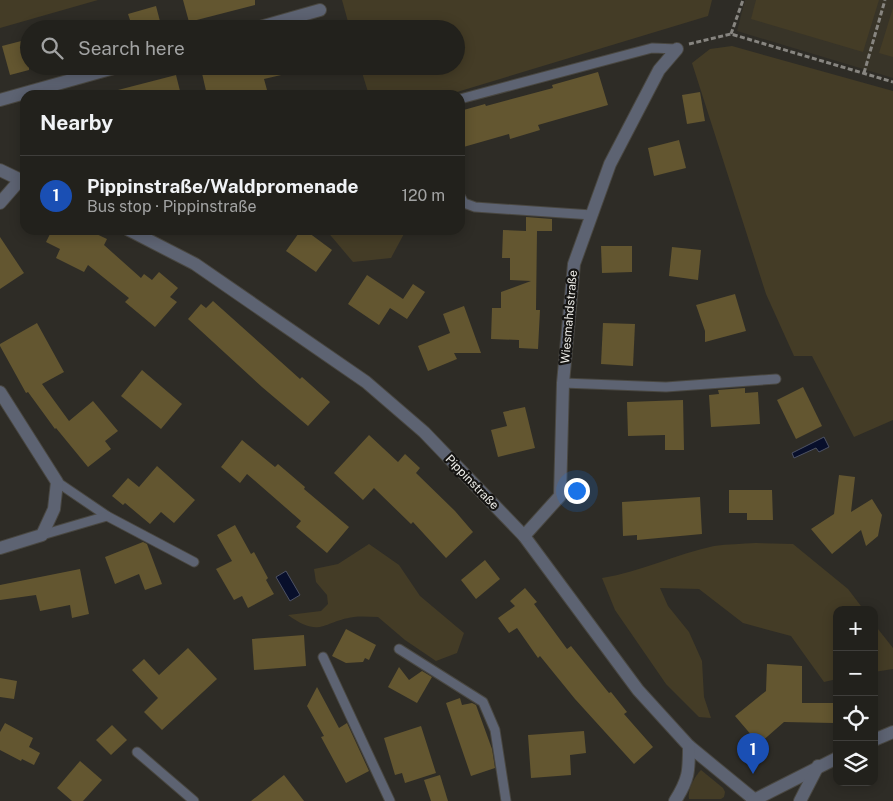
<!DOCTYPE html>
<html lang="en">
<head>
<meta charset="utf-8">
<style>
	:root { --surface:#22211c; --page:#2e2e29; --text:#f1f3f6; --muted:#a2a3a3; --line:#3f3e3b; --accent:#9bb4fd }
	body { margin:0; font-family:"Public Sans",sans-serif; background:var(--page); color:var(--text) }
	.controls { position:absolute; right:15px; bottom:15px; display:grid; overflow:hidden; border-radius:10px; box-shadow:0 2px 12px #0003 }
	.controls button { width:45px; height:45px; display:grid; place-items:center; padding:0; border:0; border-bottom:1px solid var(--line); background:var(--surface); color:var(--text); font:25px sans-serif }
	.you { position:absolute; left:576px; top:490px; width:18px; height:18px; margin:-12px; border:4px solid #fff; border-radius:50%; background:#1a73e8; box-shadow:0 0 0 8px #1a73e833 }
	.badge { display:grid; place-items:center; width:32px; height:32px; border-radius:50%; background:var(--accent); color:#fff; font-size:16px; font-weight:700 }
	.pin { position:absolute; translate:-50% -41px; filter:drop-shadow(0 1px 2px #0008) }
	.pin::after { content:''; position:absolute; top:26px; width:18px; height:15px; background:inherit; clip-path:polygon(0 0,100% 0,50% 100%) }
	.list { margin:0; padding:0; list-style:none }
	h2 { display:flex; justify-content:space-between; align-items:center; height:65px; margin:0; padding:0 20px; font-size:21px }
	h2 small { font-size:16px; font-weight:400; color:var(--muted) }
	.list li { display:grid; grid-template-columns:32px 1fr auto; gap:15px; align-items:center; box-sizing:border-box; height:80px; padding:0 20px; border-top:1px solid var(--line) }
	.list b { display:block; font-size:19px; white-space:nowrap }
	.list p { margin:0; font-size:16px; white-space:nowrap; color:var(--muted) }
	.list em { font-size:16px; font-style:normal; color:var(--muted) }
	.icon { flex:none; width:28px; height:28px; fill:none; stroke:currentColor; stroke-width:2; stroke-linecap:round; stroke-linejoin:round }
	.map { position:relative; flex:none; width:893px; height:801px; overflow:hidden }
	.search { position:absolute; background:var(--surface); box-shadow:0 2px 12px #0003; left:20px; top:20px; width:445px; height:55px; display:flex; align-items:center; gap:12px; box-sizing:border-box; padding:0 18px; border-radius:28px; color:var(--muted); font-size:19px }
	.panel { position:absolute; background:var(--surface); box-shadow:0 2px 12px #0003; left:20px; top:90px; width:445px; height:145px; border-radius:15px }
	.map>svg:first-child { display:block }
</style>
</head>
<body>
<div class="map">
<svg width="893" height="801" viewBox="0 0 893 801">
	<rect width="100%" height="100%" fill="#2e2c26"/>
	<!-- built -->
	<path fill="#383428" d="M745 0H893V78L737 31Z"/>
	<!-- green -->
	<g fill="#443c26">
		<path d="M0 0H98L0 28Z"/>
		<path d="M342 0H712L708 16 447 95H343L368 92 360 66H456V29H350Z"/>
		<path d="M756 0H879L863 52 751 19Z"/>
		<path d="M893 8V57L879 53Z"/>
		<path d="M732 46 893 91V420L854 437 812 356H794L766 294 692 63 710 49Z"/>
		<path d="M326 230H406L391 258 353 262Z"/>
		<path d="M756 543 793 544 848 589 864 610H837V679L824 682 791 636 743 623 699 589 660 588 668 606 689 632 702 661 704 697 711 718 699 717 666 684 615 610 602 578C641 572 676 554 714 546 728 544 742 544 756 543Z"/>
		<path d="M369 544 399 565 420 596 464 633 457 653 436 661 405 640 378 617C370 617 362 616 354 617 323 621 321 639 288 615L321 611 328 604 327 595 316 582 314 569 338 564Z"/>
		<path d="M874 624 893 648V669L874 672Z"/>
		<path d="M701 770 723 788 725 792 724 797 721 799H689C687 790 695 776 701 770Z"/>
	</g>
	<!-- water -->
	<g fill="#080f2b" stroke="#4d5264">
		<path d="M824 437 829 447 819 452 816 448 794 458 792 453Z"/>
		<path d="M286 571 300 595 290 601 276 577Z"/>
	</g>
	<!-- building -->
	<g fill="#635630">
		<path d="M183 0H255V5L189 22Z"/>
		<path d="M156 6 162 29H133L128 14Z"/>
		<path d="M29 39V70L10 75 2 46Z"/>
		<path d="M210 66H294V72L264 79 267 90 243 95H207L201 69Z"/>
		<path d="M598 72 608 105 538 125 540 130 510 139 509 134 460 148V111L485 104 486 106 553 88 552 85Z"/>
		<path d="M176 75 181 95H118V90Z"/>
		<path d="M700 92 705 121 687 124 682 95Z"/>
		<path d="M679 140 686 168 654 176 648 148Z"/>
		<path d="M526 217 552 219V231H537L536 310H540L538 349 519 348V340L491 339 492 308H501V292L531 281 510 280V258H502L503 230 526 231Z"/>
		<path d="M52 230H88L107 239 104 245 141 278 144 274 152 280 159 272 178 288 170 297 177 302 155 327 125 302 129 298 88 265 84 272 56 258 60 249 46 242Z"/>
		<path d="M301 230H305L332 250 316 272 286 251Z"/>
		<path d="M0 237 24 273 0 289Z"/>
		<path d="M601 246H632V272L602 273Z"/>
		<path d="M672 247 701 250 698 280 669 276Z"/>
		<path d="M367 275 403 299 413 284 425 292 407 319 390 308 379 325 348 304Z"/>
		<path d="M735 294 746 331 705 342V331L696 305Z"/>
		<path d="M213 301 300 379 302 377 330 402 308 426 262 387 188 319 201 304 206 308Z"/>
		<path d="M464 306 481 353H454L457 359 428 371 418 346 450 333 443 314Z"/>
		<path d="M37 323 64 372 42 384 69 421 93 401 118 431 105 441 111 449 88 467 56 428 55 429 28 392 26 393 0 346V344Z"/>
		<path d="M603 323 635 324 633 366 601 364Z"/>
		<path d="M142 370 182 404 161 429 121 396Z"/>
		<path d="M803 387 822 426 796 439 777 400Z"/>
		<path d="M745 388V393L758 392 760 424 711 427 709 395 719 394 718 390Z"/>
		<path d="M683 400 684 450H665V435L628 436 627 402Z"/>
		<path d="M525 407 535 448 498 457 491 430 507 426 503 412Z"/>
		<path d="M369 435 398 462 405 454 420 468 416 473 455 511 473 532 446 558 413 522 411 524 374 488 363 500 334 473Z"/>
		<path d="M242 440 275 467 278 464 305 487 304 489 349 527 327 553 296 527 301 521 247 474 240 483 221 467Z"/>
		<path d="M157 466 195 500 174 523 161 512 150 524 125 503 123 505 112 496 128 478 139 487Z"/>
		<path d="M839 475 855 477 851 512 872 499 882 515 878 536 866 546 861 530 832 554 811 529 834 514Z"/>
		<path d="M729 490H772L773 520H747V513H729Z"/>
		<path d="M700 497 702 534 637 540V535L623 536 622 502Z"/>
		<path d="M235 525 251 554 254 552 268 578 266 580 274 594 248 608 242 596 234 600 216 569 232 561 217 535Z"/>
		<path d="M143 542 147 544 162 584 145 590 139 574 115 584 105 557Z"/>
		<path d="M485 560 500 579 476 599 461 580Z"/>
		<path d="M80 569 89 614 72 618 70 605 40 611 36 595 0 600V585Z"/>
		<path d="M525 588 537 602 534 604 567 649 571 646 609 693 611 692 627 712 624 714 653 747 634 764 575 699 540 656 538 658 517 628 509 633 498 618 515 606 510 601Z"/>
		<path d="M346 629 376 645 369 660 365 658 363 662 346 663 332 656Z"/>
		<path d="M304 635 306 666 254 670 252 639Z"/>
		<path d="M188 648 217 679 162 730 144 712 158 698 132 670 144 659 159 675Z"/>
		<path d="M767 664 802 666V703H835L834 723 784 722 759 744 735 716 766 691Z"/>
		<path d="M399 667 409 680 422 671 432 677 417 703 388 687Z"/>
		<path d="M0 678 17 681 14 699 0 697Z"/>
		<path d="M317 687 339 728 347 723 369 771 346 783 321 737 324 736 307 706Z"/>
		<path d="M460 698 462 705 472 703 476 705 492 749 495 768 471 776 446 703Z"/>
		<path d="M5 723 33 738 29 747 40 753 34 765 22 759 21 761 0 750V732Z"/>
		<path d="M112 725 127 740 111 755 96 740Z"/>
		<path d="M421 726 436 773 405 783 402 773 395 775 384 738Z"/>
		<path d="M584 731 586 753 570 755 571 775 531 778 528 735Z"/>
		<path d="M80 761 102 780 83 801H72L57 788Z"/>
		<path d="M284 775 304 801H251Z"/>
		<path d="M440 775 448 801H431L424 780Z"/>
	</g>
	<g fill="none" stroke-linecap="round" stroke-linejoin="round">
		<!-- service casing -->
		<g stroke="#494741" stroke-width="11">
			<g id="service">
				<path d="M460 99 652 48 677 49"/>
				<path d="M460 196 464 203 475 207 592 215"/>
				<path d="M563 383 666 387 776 379"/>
				<path d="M57 482 107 516 194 562"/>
				<path d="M42 535 107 516"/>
				<path d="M399 649 483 702 495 730 506 801"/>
				<path d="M323 657 390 801"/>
				<path d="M137 752 194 801"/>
			</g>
		</g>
		<!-- minor casing -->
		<g stroke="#494741" stroke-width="14">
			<g id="minor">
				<path d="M253 29 320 10"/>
				<path d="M0 100 121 66"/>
				<path d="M0 170 25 182"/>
				<path d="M0 203 20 180"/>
				<path d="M129 230 195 264 366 382 424 432 524 536 638 690 689 746 756 801"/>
				<path d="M0 392 57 482 54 509 42 535 0 548"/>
				<path d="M524 536 560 496 563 383 574 264 610 164 659 70 677 49"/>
				<path d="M874 740 893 732"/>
				<path d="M675 801C689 779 689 771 689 746"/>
				<path d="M752 801 837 758"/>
				<path d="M800 801 818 766"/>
			</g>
		</g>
		<!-- path -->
		<g stroke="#878580" stroke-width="3" stroke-dasharray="5 2.5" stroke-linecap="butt">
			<path d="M731 34 743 0"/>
			<path d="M689 44 731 34 893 82"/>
			<path d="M864 73 885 0"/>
		</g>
		<!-- service -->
		<use href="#service" stroke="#5d6372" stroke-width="9"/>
		<!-- minor -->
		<use href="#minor" stroke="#5d6372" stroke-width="12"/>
	</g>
	<g text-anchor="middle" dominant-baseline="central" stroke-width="4.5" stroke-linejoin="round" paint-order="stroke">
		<!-- street labels -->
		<g font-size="12" fill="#eeede9" stroke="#151412">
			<text transform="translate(569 317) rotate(-85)">Wiesmahdstraße</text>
			<text transform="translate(472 482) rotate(46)">Pippinstraße</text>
		</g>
	</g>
</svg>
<div class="controls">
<button>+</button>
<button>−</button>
<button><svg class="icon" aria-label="locate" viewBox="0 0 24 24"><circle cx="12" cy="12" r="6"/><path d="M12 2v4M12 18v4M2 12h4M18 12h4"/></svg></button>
<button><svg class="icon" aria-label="layers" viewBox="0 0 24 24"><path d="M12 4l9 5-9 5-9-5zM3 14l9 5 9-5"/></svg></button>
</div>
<div class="you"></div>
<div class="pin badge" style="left:753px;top:774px;background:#1a4fb4">1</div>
<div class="search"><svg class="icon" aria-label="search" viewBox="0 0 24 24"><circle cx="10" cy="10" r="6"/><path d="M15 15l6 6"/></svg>Search here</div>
<section class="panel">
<h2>Nearby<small></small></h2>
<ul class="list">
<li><span class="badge" style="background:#1a4fb4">1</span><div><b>Pippinstraße/Waldpromenade</b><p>Bus stop · Pippinstraße</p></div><em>120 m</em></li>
</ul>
</section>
</div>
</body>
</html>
